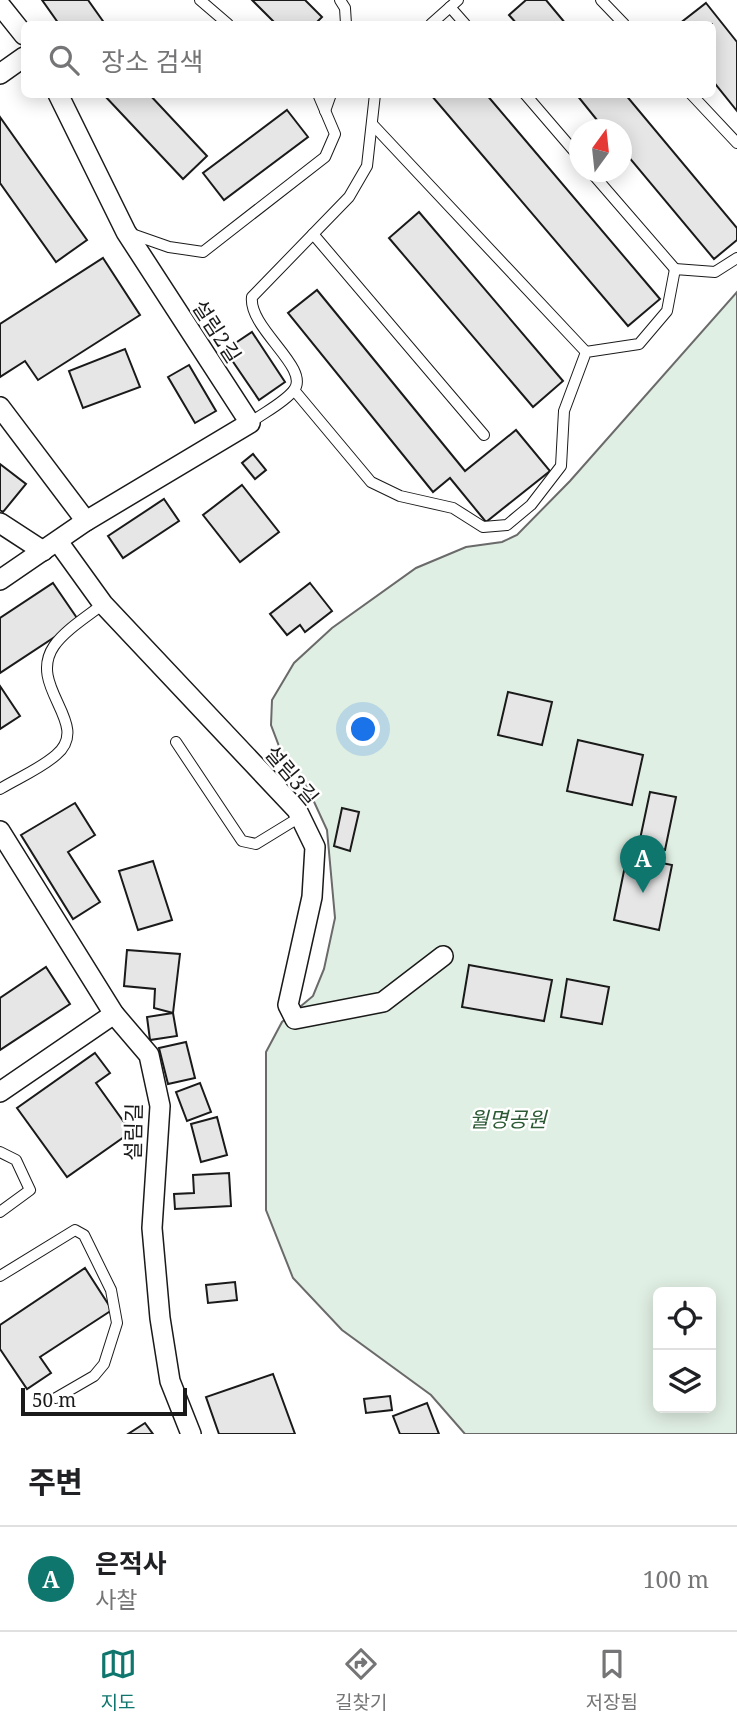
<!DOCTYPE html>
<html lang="ko">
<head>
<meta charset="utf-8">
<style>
	:root { --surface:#fff; --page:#f6f6f6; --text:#202124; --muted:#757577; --line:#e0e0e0; --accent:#0f766e }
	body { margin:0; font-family:"Noto Serif","Noto Sans KR",serif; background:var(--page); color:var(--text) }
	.controls { position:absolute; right:21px; bottom:21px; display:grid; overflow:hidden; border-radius:10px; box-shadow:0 4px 18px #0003 }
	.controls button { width:63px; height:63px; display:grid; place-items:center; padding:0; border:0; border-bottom:2px solid var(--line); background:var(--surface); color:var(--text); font:35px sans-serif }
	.compass { position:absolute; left:569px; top:119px; width:63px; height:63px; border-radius:50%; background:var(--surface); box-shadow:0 4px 18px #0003; rotate:15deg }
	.scale { position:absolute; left:21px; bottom:18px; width:166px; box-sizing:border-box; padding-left:7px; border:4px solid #1a1a1a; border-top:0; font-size:19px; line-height:24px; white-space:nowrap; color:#1a1a1a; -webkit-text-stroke:5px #fff; paint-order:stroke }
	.you { position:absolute; left:364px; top:730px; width:24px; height:24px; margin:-18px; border:5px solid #fff; border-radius:50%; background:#1a73e8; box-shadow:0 0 0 10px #1a73e833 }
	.badge { display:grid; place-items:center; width:46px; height:46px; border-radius:50%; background:var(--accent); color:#fff; font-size:23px; font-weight:700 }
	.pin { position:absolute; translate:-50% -58px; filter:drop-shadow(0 2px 4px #0008) }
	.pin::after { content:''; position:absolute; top:37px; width:24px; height:21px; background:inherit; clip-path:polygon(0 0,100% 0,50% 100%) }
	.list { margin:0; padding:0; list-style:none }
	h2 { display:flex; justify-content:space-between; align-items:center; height:91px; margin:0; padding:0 28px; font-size:30px }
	h2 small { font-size:23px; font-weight:400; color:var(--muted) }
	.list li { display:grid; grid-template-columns:46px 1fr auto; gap:21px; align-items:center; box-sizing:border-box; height:105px; padding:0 28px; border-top:2px solid var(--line) }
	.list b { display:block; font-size:26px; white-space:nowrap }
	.list p { margin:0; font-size:23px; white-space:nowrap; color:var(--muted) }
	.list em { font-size:23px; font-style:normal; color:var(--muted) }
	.icon { flex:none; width:38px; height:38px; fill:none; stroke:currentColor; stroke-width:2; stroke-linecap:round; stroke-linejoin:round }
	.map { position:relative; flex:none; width:737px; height:1434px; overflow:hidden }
	.search { position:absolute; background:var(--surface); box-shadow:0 4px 18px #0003; left:21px; right:21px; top:21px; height:77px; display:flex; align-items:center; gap:18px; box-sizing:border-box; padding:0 24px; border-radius:10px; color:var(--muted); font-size:26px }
	.sheet { height:196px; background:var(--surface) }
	nav { display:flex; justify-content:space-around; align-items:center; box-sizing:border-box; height:98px; border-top:2px solid var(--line); background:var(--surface); font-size:19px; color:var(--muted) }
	nav a { display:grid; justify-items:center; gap:4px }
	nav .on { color:var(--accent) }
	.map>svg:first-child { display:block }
</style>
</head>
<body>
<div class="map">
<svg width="737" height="1434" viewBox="0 0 737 1434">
	<rect width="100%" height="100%" fill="#fff"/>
	<!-- green -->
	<path fill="#e0efe3" stroke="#6a6a6a" stroke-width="2" fill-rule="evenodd" d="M737 292V1434H465L431 1395 342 1330 293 1278 266 1210V1052L282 1022 313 996 324 969 335 918 327 830 305 782 282 754 271 725 272 700 294 663 332 628 416 568 466 547 502 542 517 535 570 481ZM658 1292H711V1408H658Z"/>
	<!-- building -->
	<g fill="#e6e6e6" stroke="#1a1a1a" stroke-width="2">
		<path d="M42 0H88L105 24H59Z"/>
		<path d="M252 0H305L322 17 315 24H276Z"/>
		<path d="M526 0H546L566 24H517L509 15Z"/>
		<path d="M706 3 737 42V111L712 80V24H679Z"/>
		<path d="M103 94H149L207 156 183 179Z"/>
		<path d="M486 94 660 299 628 326 431 95Z"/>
		<path d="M576 94H625L737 228V240L714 259 622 149V130H605Z"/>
		<path d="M287 110 308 137 224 200 203 173Z"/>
		<path d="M0 117 87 240 56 262 0 183Z"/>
		<path d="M419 212 563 381 533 407 389 238Z"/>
		<path d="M103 258 140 315 38 380 25 361 0 377V324Z"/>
		<path d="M317 290 465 471 516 430 550 471 486 522 450 478 433 492 288 313Z"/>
		<path d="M252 332 285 382 259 400 225 350Z"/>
		<path d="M125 349 140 387 83 408 69 371Z"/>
		<path d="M189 365 216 411 195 423 168 377Z"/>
		<path d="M253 454 266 470 255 479 242 463Z"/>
		<path d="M0 464 26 484 3 512 0 510Z"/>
		<path d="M242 485 279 532 240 562 203 515Z"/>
		<path d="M164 499 179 521 123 558 108 536Z"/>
		<path d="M53 583 79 621 0 673V618Z"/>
		<path d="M310 583 332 611 305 632 300 625 287 635 270 614Z"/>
		<path d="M0 686 20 716 0 729Z"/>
		<path d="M508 692 552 702 542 745 498 735Z"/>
		<path d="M578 740 643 755 632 805 567 791Z"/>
		<path d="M650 792 676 797 665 850 639 844Z"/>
		<path d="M75 803 95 835 68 852 100 902 73 919 21 835Z"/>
		<path d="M342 808 359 812 350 851 334 846Z"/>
		<path d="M627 856 672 865 659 930 614 920Z"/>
		<path d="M153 861 172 920 138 930 119 871Z"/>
		<path d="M127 950 180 954 173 1013 154 1008 155 989 124 986Z"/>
		<path d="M469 965 552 980 544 1021 462 1007Z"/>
		<path d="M46 967 70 1004 0 1050V998Z"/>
		<path d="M567 979 609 987 602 1024 561 1017Z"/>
		<path d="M173 1013 177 1036 150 1040 147 1017Z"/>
		<path d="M186 1042 195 1078 168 1084 159 1048Z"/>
		<path d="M95 1053 110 1073 96 1083 131 1132 67 1177 17 1108Z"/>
		<path d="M200 1083 211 1112 187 1121 176 1092Z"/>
		<path d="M217 1117 227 1155 201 1162 191 1124Z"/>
		<path d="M229 1173 231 1206 175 1209 174 1194 194 1193 193 1175Z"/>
		<path d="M85 1268 112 1310 40 1357 51 1373 27 1389 0 1349V1325Z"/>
		<path d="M235 1282 237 1300 208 1303 206 1285Z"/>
		<path d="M273 1374 295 1434H219L206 1397Z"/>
		<path d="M390 1396 392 1410 366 1413 364 1399Z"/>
		<path d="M427 1403 439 1434H400L393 1416Z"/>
		<path d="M145 1423 153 1434H128Z"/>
	</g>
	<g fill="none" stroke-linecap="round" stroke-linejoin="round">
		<!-- service casing -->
		<g stroke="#1a1a1a" stroke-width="12">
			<g id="service">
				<path d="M200 0 228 24"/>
				<path d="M340 0 345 8 346 24"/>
				<path d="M601 0 624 24"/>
				<path d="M450 7 465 24"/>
				<path d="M431 24 458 0"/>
				<path d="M525 94 580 158"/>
				<path d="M691 94 737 143"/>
				<path d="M325 111 331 94"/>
				<path d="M373 125 586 352"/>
				<path d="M591 172 675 269"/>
				<path d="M129 233 169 247 203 252 325 157 335 134 318 94"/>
				<path d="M313 234 484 435"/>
				<path d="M294 390 371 482 400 496 453 508 483 527 507 525 531 505 561 466 564 411 586 352 639 344 667 311 675 269 715 272 737 258"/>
				<path d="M250 423C263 413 284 403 294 390 311 368 248 328 252 297L349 197 367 166 375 94"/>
				<path d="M176 742 242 841 256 844 300 817"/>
				<path d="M0 789C18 778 40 769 56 755 93 724 26 687 54 646 65 630 88 616 103 604"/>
				<path d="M0 1152 16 1160 30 1190 0 1212"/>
				<path d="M0 1276 75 1230 84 1235 111 1290 117 1323 104 1364 94 1376 56 1398"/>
			</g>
		</g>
		<!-- minor casing -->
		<g stroke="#1a1a1a" stroke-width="22">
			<g id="minor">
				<path d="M0 5 24 35"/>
				<path d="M0 74 24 57"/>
				<path d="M0 407 86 521"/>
				<path d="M0 523 43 551"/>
				<path d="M59 543 103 604 297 810 315 847 312 897 288 1005 295 1019 383 1002 443 956"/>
				<path d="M0 580 86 521 250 423 126 232 58 94"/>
				<path d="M0 831 114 1014 149 1055 160 1106 152 1228 160 1318 170 1381 191 1434"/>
				<path d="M0 1092 114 1014"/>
			</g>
		</g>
		<!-- service -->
		<use href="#service" stroke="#fff" stroke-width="10"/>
		<!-- minor -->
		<use href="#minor" stroke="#fff" stroke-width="19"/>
	</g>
	<g text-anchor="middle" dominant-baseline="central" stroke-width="5" stroke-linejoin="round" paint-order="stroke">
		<!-- street labels -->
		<g font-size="21" fill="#1a1a1a" stroke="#fff">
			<text transform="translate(217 331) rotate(57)">설림2길</text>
			<text transform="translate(292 775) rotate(50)">설림3길</text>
			<text transform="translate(133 1132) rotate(-89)">설림길</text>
		</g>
		<!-- park labels -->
		<g font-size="21" font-style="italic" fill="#2b5a34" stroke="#fff">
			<text x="508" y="1119">월명공원</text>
		</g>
	</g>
</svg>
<div class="controls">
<button><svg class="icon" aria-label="locate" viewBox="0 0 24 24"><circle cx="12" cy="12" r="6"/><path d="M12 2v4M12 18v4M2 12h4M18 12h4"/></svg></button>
<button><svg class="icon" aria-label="layers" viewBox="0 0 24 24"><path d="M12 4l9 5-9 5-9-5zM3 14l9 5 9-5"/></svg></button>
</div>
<svg class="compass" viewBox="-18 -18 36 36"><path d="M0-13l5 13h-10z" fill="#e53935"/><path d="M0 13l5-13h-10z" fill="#757577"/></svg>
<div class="scale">50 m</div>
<div class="you"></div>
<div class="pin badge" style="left:643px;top:893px">A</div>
<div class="search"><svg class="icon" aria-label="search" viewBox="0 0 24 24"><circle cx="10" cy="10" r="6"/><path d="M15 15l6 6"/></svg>장소 검색</div>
</div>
<section class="sheet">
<h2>주변<small></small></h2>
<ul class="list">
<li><span class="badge">A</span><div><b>은적사</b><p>사찰</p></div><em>100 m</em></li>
</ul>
</section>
<nav>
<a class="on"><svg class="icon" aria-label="map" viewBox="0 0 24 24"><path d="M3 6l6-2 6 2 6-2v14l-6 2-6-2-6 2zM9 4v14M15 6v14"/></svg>지도</a>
<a><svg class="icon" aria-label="directions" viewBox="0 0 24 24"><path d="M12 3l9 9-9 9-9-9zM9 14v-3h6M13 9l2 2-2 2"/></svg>길찾기</a>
<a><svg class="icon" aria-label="saved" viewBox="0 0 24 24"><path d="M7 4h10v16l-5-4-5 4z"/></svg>저장됨</a>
</nav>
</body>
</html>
